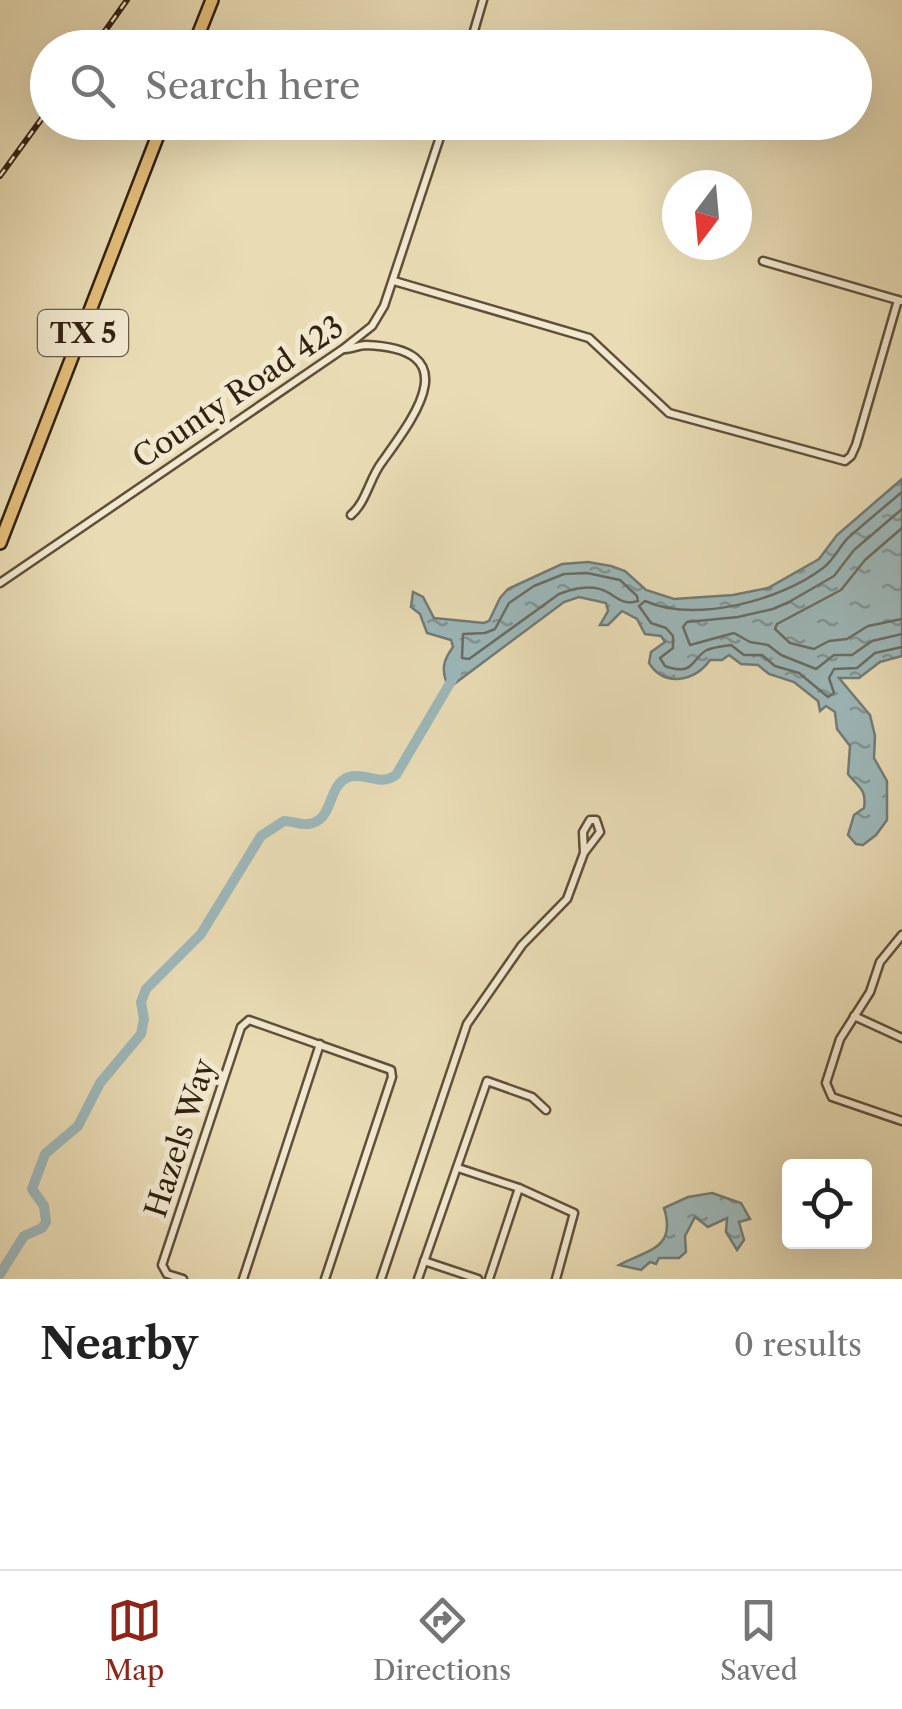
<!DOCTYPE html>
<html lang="en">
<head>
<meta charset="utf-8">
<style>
	:root { --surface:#fff; --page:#f6f6f6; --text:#222; --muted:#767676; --line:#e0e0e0; --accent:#8f2418 }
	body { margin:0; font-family:"Libre Caslon Text",serif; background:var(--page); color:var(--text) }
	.controls { position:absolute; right:30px; bottom:30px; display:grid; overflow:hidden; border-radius:10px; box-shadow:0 10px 40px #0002 }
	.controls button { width:90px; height:90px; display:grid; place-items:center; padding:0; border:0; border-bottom:2px solid var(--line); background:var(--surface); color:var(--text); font:50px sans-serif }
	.compass { position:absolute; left:662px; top:170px; width:90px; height:90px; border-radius:50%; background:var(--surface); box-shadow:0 10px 40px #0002; rotate:196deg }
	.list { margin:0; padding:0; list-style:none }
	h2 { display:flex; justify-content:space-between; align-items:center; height:130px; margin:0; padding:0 40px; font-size:42px }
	h2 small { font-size:32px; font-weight:400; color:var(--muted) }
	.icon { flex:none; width:55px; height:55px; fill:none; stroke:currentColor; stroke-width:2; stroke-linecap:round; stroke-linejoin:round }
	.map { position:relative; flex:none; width:902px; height:1279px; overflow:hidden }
	.search { position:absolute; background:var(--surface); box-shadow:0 10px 40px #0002; left:30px; right:30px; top:30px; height:110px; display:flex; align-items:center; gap:25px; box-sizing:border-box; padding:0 35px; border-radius:55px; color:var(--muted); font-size:38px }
	.sheet { height:290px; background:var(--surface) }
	nav { display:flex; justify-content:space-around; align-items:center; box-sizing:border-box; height:140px; border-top:2px solid var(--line); background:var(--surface); font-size:28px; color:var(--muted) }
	nav a { display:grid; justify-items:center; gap:5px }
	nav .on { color:var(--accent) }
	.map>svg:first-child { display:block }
</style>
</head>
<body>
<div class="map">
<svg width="902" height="1279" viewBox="0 0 902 1279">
	<defs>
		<pattern id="water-ripples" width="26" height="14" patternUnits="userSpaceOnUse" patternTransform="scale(2.5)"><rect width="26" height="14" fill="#9db8ba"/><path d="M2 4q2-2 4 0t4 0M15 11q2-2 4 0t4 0" fill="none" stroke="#819596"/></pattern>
	</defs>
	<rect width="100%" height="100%" fill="#e9dcb5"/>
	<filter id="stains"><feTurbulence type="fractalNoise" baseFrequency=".002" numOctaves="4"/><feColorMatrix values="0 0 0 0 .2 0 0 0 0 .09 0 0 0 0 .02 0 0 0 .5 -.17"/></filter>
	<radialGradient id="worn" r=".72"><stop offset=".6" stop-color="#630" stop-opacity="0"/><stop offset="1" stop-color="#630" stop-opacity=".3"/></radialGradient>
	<!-- water -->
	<g fill="url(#water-ripples)" stroke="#727c76" stroke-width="2.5">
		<path d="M902 479V656L880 662 859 678H839L870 715 875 736 874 758 887 781V820L876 835 863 845 856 844 848 835 854 815 864 808C867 789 858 787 848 774L850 746 837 729 835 712 826 706 820 711 818 701 794 682 769 674 758 665 741 664 729 655 722 660H710C695 681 665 688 649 663L651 652 665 642 661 636 645 634 637 619 622 611 608 625H600L608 611 606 603 579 597 564 602 454 684 446 681C441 667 445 658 453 647L451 640 427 633 420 614 411 607 413 592 423 597 434 618 484 623 489 621 500 598 508 589 562 564 588 562 611 566 625 571 646 590 674 599 733 595 768 588 819 559 837 535Z"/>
		<path d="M712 1193 741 1203 750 1219 739 1222 744 1240 737 1250 726 1232 727 1218 708 1227 695 1217 685 1236 686 1252 679 1258H659L656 1264 650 1262 641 1270 619 1265C647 1250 677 1249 664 1208L688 1197Z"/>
	</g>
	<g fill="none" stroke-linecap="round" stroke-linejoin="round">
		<!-- shore -->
		<g stroke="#686d65" stroke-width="2.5">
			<path d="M902 492C884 507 866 522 848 538 839 547 834 560 823 568 780 601 695 623 645 601L639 606 651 623 666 628 673 636V648L660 658 665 666C695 677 691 658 707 650 714 647 724 646 731 645L744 655H762L775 666 799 673 828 697 834 693 829 678 834 669 857 668 875 653 902 647"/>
			<path d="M902 509 854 550 834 576 789 602 773 609 738 617 687 622 683 627 690 645 734 633 750 642 768 645 781 655 816 669 834 655H852L872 641 902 634"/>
			<path d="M902 528 865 560 841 590 777 624 775 629 790 643 814 649 829 641 847 639 868 626 902 619"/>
			<path d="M587 573 620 580 637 596 638 601C625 605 620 600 609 593 593 583 574 588 559 594L469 659 462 658 463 634 485 633 495 629 509 603 534 586 564 574Z"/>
		</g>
		<!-- river -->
		<path stroke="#9db8ba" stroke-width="10" d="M0 1274 24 1236 42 1228 46 1222 44 1206 32 1189 45 1154 78 1126 100 1083 141 1034 144 1019 141 1002 146 989 201 934 261 836 284 821C292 821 300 825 308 824 335 821 326 785 349 777 367 772 379 787 396 775L456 673"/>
		<!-- street casing -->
		<g stroke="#605039" stroke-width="11">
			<g id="street">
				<path d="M469 48 483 0"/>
				<path d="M763 261 901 301"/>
				<path d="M394 281 589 338 669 413 845 461 851 456 856 445 898 300"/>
				<path d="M344 349C352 349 359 345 366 345 467 349 415 416 382 462 369 479 367 501 351 515"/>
				<path d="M0 583 343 349 372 326 384 306 445 122"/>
				<path d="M902 935 880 962 870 992 840 1039 826 1083 832 1097 902 1121"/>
				<path d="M854 1016 902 1038"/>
				<path d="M458 1168 519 1188 574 1213 556 1279"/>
				<path d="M424 1261 478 1279"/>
				<path d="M183 1279 167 1274 162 1265 241 1027 249 1020 391 1070 392 1077 325 1279"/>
				<path d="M243 1279 320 1044"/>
				<path d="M381 1279 467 1024 522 945 567 899 584 853 583 832 590 820H596L600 832 584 853"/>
				<path d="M418 1279 487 1081 532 1097 546 1110"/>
				<path d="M489 1279 519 1188"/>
			</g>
		</g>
		<!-- primary casing -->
		<g stroke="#322210" stroke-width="16">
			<g id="primary">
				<path d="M193 48 212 0"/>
				<path d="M0 543 163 122"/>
			</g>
		</g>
		<!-- street -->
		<use href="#street" stroke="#f1e8cf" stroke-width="6"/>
		<!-- primary -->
		<use href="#primary" stroke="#e4be7a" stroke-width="11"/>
		<!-- rail casing -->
		<g stroke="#322210" stroke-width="6">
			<g id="rail">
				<path d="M93 48 127 0"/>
				<path d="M0 176 48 110"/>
			</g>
		</g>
		<!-- rail -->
		<use href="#rail" stroke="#f1e8cf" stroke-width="2.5" stroke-dasharray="8" stroke-linecap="butt"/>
	</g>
	<g text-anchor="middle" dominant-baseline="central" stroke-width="10" stroke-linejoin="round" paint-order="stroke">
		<!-- shield labels -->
		<rect fill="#f1e8cf" stroke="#6b5d49" stroke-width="2.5" x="38" y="310" width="90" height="46" rx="8"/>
		<g font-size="28" font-weight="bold" fill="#322210">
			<text x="83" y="333">TX 5</text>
		</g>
		<!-- street labels -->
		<g font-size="30" fill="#322210" stroke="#f1e8cf">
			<text transform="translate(238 392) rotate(-34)">County Road 423</text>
			<text transform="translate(180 1138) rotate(-72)">Hazels Way</text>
		</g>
	</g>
	<rect width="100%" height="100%" filter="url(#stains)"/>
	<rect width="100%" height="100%" fill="url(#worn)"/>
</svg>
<div class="controls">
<button><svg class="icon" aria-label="locate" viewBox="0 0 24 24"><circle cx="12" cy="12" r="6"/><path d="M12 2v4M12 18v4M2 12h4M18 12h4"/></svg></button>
</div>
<svg class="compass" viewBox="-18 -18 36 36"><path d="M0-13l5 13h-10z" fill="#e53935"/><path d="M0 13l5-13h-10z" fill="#767676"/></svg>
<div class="search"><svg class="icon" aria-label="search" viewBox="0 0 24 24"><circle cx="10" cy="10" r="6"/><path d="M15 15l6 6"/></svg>Search here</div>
</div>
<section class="sheet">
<h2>Nearby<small>0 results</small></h2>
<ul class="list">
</ul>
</section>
<nav>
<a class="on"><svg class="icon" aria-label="map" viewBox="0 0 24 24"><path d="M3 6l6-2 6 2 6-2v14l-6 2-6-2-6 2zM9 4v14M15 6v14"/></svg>Map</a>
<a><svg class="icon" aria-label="directions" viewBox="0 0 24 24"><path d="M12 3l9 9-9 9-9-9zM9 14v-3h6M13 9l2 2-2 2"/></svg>Directions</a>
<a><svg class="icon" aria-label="saved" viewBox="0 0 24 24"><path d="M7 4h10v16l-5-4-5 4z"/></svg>Saved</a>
</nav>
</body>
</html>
